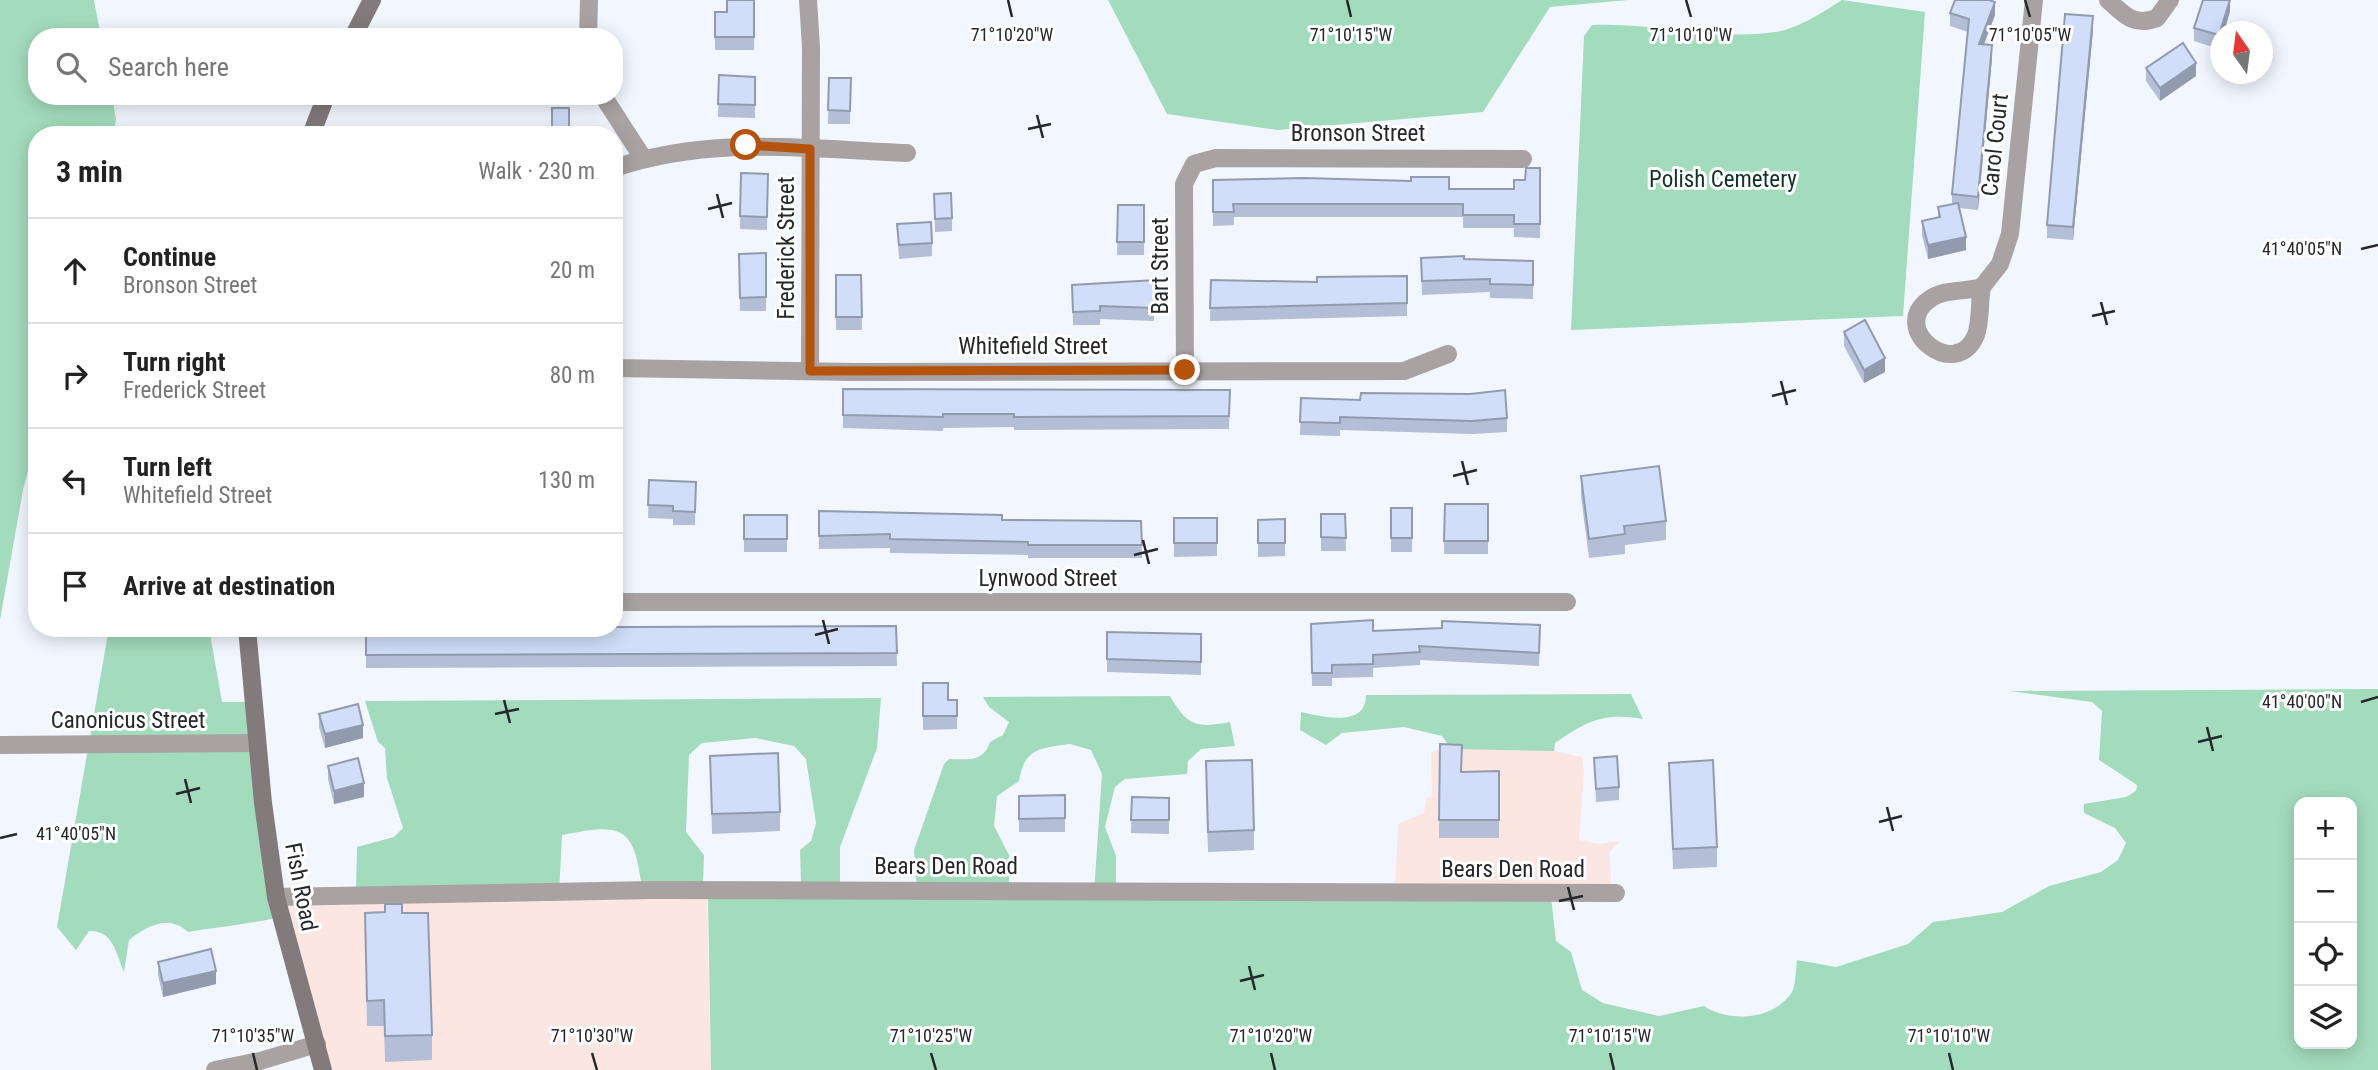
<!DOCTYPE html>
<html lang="en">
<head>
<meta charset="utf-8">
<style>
	:root { --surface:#fff; --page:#f2f2f2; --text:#222; --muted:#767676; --line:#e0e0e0 }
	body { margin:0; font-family:"Roboto Condensed",sans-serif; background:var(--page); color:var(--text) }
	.controls { position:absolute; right:21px; bottom:21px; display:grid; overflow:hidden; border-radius:14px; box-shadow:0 4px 18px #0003 }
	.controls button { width:63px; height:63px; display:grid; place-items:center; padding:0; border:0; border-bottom:2px solid var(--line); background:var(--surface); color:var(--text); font:35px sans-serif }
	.compass { position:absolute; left:2210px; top:21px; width:63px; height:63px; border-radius:50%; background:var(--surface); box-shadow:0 4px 18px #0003; rotate:346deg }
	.stop { position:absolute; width:21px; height:21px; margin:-16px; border:5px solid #b45309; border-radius:50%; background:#fff }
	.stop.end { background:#b45309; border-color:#fff; box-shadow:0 2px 7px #0008 }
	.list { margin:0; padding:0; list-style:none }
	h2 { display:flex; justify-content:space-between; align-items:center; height:91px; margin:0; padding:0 28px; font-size:30px }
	h2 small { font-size:23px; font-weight:400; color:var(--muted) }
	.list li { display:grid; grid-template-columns:46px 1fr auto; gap:21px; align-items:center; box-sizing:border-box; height:105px; padding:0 28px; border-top:2px solid var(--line) }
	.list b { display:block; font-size:26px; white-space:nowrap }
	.list p { margin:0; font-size:23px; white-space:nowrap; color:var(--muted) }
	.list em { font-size:23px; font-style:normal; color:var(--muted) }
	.icon { flex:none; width:38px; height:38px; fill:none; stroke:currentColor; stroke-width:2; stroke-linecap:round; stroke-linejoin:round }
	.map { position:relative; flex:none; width:2378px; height:1070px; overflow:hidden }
	.search { position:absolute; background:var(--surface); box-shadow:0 4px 18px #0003; left:28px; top:28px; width:595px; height:77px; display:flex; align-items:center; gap:18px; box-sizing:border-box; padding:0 24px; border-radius:28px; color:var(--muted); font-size:26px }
	.panel { position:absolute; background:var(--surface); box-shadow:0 4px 18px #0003; left:28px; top:126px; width:595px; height:511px; border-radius:28px }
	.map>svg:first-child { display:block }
</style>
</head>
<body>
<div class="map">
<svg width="2378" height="1070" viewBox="0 0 2378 1070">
	<rect width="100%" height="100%" fill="#f2f6fe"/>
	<!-- commercial -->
	<g fill="#fbe6e2">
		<path d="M1444 747 1554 751 1582 757 1584 774 1579 840 1600 844 1620 841 1610 851 1611 893 1395 890 1398 824 1424 813 1426 799 1432 796 1431 753Z"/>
		<path d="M707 895 711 1070H323L281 898Z"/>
	</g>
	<!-- green -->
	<g fill="#a3dcbc" fill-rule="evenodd">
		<path d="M0 0H94L101 37H37V96H112L116 120 113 135H37V437L23 490 0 620Z"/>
		<path d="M1108 0H1628L1550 7 1483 112 1278 130 1167 114Z"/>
		<path d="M1842 0 1925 12 1903 316 1571 330 1584 36 1592 25C1653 22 1714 41 1775 32 1798 29 1823 12 1842 0Z"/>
		<path d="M109 628H209L222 702H252L281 917C249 924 219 927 188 932 169 914 146 926 129 940L124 972C116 953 113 930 89 931L76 950 57 927Z"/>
		<path d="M2378 689V1070H711L708 896 801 885 800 850 811 841 816 823 806 759 794 746 755 738 702 743 689 755 686 832 704 855 703 886 643 894C634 829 628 821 562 835L559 894 356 890 357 847 394 837 403 828 387 778 385 748 378 742 365 701 881 698 877 748 840 847V884L917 892 914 850 944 764 949 759C968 759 983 763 990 742L1003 735 1009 722 989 707 983 697 1170 696C1188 727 1197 728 1230 722L1235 746 1201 749 1188 761 1187 774 1125 779 1115 787 1105 827 1116 856V894L1551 897 1556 941 1571 952 1582 990 1603 1003 1659 1016 1704 1006C1729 1023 1774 1020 1792 992 1796 984 1796 968 1797 960L1836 967 1908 944 1933 922 2002 912 2049 886 2101 872 2118 860 2126 843 2115 828 2084 813V804L2126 797 2136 791 2137 785 2099 760 2102 711 2092 702 2010 691ZM1070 744 1091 750 1102 774 1094 893H1009V855L994 826 997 796 1019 781C1024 748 1041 748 1070 744ZM2299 802H2352V1044H2299Z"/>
		<path d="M1631 694 1643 719C1603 712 1587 721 1555 743L1554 751 1451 749 1442 736 1404 727 1342 733 1326 745 1300 730 1301 712C1321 716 1366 729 1366 695Z"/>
	</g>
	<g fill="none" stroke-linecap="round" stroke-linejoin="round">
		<!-- street -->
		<g stroke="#a8a2a3" stroke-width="18">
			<path d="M808 0 811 47 810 371"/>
			<path d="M2108 0C2124 15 2134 27 2157 18L2170 0"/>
			<path d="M588 37 589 0"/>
			<path d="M603 96 643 158"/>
			<path d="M614 168C714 135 804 149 907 153"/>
			<path d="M1982 287 2000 264 2010 234 2034 0"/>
			<path d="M1982 287C1979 302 1981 321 1976 335 1956 383 1887 328 1930 299 1943 289 1966 292 1982 287Z"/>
			<path d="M614 368 854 372 1404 371 1448 354"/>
			<path d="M1185 370 1184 184 1194 164 1216 158 1523 159"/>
			<path d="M614 602H1567"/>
			<path d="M0 745 257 743"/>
			<path d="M276 897 653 890 1616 893"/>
			<path d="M215 1070 260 1061 317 1044"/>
		</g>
		<!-- secondary -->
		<g stroke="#827a7b" stroke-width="18">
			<path d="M353 37 372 0"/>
			<path d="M311 135 326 96"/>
			<path d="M247 628 263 803 276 897 323 1070"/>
		</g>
	</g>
	<!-- wall -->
	<g fill="#b4bed6">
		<path d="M755 0 754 50H715V12H727Z"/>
		<path d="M2230 0V11L2224 32H2221V45L2219 49 2194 41V28Z"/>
		<path d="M1950 13 1995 15 1984 44 1992 58 1978 210 1959 208 1966 250 1928 259 1922 235V221L1938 218V207L1952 204V194L1968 32 1950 26Z"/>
		<path d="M2093 30 2073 240 2047 238V225Z"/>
		<path d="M2146 68 2196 76 2160 101 2146 81Z"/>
		<path d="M719 75 755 77V118L718 117Z"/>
		<path d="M829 78H851L850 124H828Z"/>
		<path d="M1540 168V238L1514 237V228H1463V217H1234V225L1213 226V180L1449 189H1514Z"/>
		<path d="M741 173 768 174 767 230 740 229Z"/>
		<path d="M934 194 952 218V231L935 232Z"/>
		<path d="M1118 205H1144V255H1117Z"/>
		<path d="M897 224 932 243V256L899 259Z"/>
		<path d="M766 253V311H740L739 254Z"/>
		<path d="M1421 258 1533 261V299L1490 298V292L1422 295Z"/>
		<path d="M836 275H861L862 330H836Z"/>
		<path d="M1407 276V316L1210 321 1211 280 1317 282Z"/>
		<path d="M1155 280 1154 321 1100 319V325H1073L1072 285Z"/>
		<path d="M1844 332 1885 372 1864 383 1844 346Z"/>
		<path d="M843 389 1230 390 1229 429 1014 430V427L943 428V431L843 428Z"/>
		<path d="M1301 398 1507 418V432L1472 434 1340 430V436L1300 435Z"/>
		<path d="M1581 476 1666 521V540L1625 545V554L1589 558 1581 496Z"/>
		<path d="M649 480 696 482 695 525H673V519L648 518Z"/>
		<path d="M1445 504H1488V554H1444Z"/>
		<rect x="1391" y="508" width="21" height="44"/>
		<path d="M819 511 1002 520 1141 521 1142 558H1028V555L890 553V548L819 549Z"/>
		<path d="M1321 514H1345L1346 551H1321Z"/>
		<rect x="744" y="515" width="43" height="37"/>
		<path d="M1174 518H1217V556L1174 557Z"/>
		<path d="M1285 519V556L1258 557V520Z"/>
		<path d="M1311 624 1373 631 1540 625 1539 666 1420 660V665L1373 668V677L1332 678V686H1312Z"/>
		<path d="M896 626 897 666 366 668V628Z"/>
		<path d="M1107 632 1201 634V675L1107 672Z"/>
		<path d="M923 683 948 700H957V729L923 730Z"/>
		<path d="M319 714 363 738 325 748 319 727Z"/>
		<path d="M1440 744 1462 772 1499 771V838H1439Z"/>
		<path d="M710 756 780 812V831L712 834Z"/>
		<path d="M1594 758 1619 787V800L1596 802Z"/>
		<path d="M1669 763 1717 847V867L1673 869Z"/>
		<path d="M328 766 364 797 334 804 328 779Z"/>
		<path d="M1206 781 1254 830V850L1208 852Z"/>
		<path d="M1065 795V832H1019V796Z"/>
		<path d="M1132 797 1169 798V834L1131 833Z"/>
		<path d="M365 913H402L432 1035V1060L385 1062 384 1026H367Z"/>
		<path d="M158 962 216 984 163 997 158 975Z"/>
	</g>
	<!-- shaded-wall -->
	<g fill="#929bae">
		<path d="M2230 0V11L2224 32H2221V45L2219 49V35Z"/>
		<path d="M1995 2V15L1979 57V44Z"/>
		<path d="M2093 16V30L2073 240V227Z"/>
		<path d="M1992 45V58L1978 210V197Z"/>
		<path d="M2196 63V76L2160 101V88Z"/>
		<path d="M1966 237V250L1928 259V245Z"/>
		<path d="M1885 358V372L1864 383V370Z"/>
		<path d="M363 725V738L325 748V734Z"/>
		<path d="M364 783V797L334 804V791Z"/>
		<path d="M216 971V984L163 997V983Z"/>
	</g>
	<!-- building -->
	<g fill="#d1ddf9" stroke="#929bae" stroke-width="2">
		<path d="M727 0H754V37H715V12H727Z"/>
		<path d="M1955 0H1989L1995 2 1979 44 1992 45 1978 197 1952 194 1969 19 1950 13Z"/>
		<path d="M2203 0H2230L2219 35 2194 28Z"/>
		<path d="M2065 14 2093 16 2073 227 2047 225Z"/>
		<path d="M2183 43 2196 63 2160 88 2146 68Z"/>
		<path d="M719 75 755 77V105L718 104Z"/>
		<path d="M829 78H851L850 111 828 110Z"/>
		<rect x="552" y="108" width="17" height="27"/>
		<path d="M1526 168H1540V224H1514V215H1463V204H1233L1234 212H1213V180L1304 178 1411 181V177H1449V189H1514V180H1525Z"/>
		<path d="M741 173 768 174 767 217 740 216Z"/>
		<path d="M951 193 952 218 935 219 934 194Z"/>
		<path d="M1958 203 1966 237 1928 245 1922 221 1940 217 1938 207Z"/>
		<path d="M1118 205H1144V242H1117Z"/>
		<path d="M931 222 932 243 899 245 897 224Z"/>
		<path d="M766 253V297L740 298 739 254Z"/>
		<path d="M1464 256V259L1533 261V285L1490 284V279L1422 281 1421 258Z"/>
		<path d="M836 275H861L862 317H836Z"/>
		<path d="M1407 276V303L1210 308 1211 280 1317 282V277Z"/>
		<path d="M1155 280 1154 308 1100 306V311L1073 312 1072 285Z"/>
		<path d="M1865 320 1885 358 1864 370 1844 332Z"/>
		<path d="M843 389 1230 390 1229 416 1014 417V414H943V417L843 415Z"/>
		<path d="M1505 390 1507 418 1472 421 1340 417V423L1300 422 1301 398 1360 400 1361 393 1470 394Z"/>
		<path d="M1659 466 1666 521 1624 526 1625 534 1589 539 1581 476Z"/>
		<path d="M649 480 696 482 695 512 673 511V506L648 505Z"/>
		<path d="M1445 504H1488V541H1444Z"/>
		<rect x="1391" y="508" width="21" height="30"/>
		<path d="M819 511 1002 515V520L1141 521 1142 545H1028V542L890 539V534L819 536Z"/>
		<path d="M1321 514H1345L1346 538 1321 537Z"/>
		<rect x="744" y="515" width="43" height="24"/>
		<rect x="1174" y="518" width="43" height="25"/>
		<path d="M1285 519V543H1258V520Z"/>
		<path d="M1373 620V631L1442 628V621L1540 625 1539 653 1419 646 1420 652 1373 655V664L1332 665V673H1312L1311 624Z"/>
		<path d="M896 626 897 653 366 655V628Z"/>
		<path d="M1107 632 1201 634V662L1107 659Z"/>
		<path d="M923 683H948V700H957V716H923Z"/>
		<path d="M358 704 363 725 325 734 319 714Z"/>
		<path d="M1440 744 1462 745 1461 772 1499 771V820H1439Z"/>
		<path d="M778 753 780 812 712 814 710 756Z"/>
		<path d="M1617 756 1619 787 1596 789 1594 758Z"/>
		<path d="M358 758 364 783 334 791 328 766Z"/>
		<path d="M1252 760 1254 830 1208 832 1206 761Z"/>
		<path d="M1713 760 1717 847 1673 849 1669 763Z"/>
		<path d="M1065 795V818L1019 819V796Z"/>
		<path d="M1132 797 1169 798V820H1131Z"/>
		<path d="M385 904H402V913H428L432 1035 385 1036 384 1000 367 1001 365 913 385 912Z"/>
		<path d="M211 949 216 971 163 983 158 962Z"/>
	</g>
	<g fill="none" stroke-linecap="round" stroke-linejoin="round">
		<!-- route -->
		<path stroke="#b45309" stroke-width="9" d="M746 145 810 149V371L1185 370"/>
	</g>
	<!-- ticks -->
	<path fill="none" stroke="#26272b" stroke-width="2.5" d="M1008 0 1012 17M1347 0 1351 17M1686 0 1691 17M2025 0 2030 17M1037 115 1043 138M1028 129 1051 124M717 194 723 218M708 209 732 203M2361 249 2378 245M2101 302 2107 325M2092 316 2115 311M1781 381 1787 405M1772 396 1796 390M1462 461 1468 485M1453 476 1477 470M1143 540 1149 564M1134 555 1158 549M823 620 829 644M815 635 838 629M504 700 510 723M2361 702 2378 697M495 714 519 709M2207 727 2213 751M2198 742 2222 736M185 779 191 803M176 794 200 788M1887 807 1893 831M1879 822 1902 816M0 838 17 834M1568 887 1574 910M1559 901 1583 896M1249 966 1255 990M1240 981 1264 975M253 1053 257 1070M592 1053 597 1070M931 1053 936 1070M1271 1053 1275 1070M1610 1053 1614 1070M1949 1053 1953 1070"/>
	<g text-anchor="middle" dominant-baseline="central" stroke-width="6" stroke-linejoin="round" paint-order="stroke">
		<!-- street labels -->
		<g font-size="23" fill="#26272b" stroke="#fff">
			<text x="1358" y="133">Bronson Street</text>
			<text transform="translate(1995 145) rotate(-84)">Carol Court</text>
			<text transform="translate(786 248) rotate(-90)">Frederick Street</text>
			<text transform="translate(1160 266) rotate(-90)">Bart Street</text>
			<text x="1033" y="346">Whitefield Street</text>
			<text x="1048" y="578">Lynwood Street</text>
			<text x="128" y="720">Canonicus Street</text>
			<text x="946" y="866">Bears Den Road</text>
			<text x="1513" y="869">Bears Den Road</text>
			<text transform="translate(301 887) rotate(79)">Fish Road</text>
		</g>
		<!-- park labels -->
		<g font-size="23" fill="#0f3423" stroke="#fff">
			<text x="1723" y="179">Polish Cemetery</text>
		</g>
	</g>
	<g font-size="18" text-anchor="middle" fill="#26272b" stroke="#fff" stroke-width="6" stroke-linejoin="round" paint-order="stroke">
		<text x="1012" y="41">71°10'20"W</text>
		<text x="1351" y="41">71°10'15"W</text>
		<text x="1691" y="41">71°10'10"W</text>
		<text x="2030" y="41">71°10'05"W</text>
		<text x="2302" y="255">41°40'05"N</text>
		<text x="2302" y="708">41°40'00"N</text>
		<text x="76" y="840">41°40'05"N</text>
		<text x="253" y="1042">71°10'35"W</text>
		<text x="592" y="1042">71°10'30"W</text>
		<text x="931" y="1042">71°10'25"W</text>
		<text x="1271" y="1042">71°10'20"W</text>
		<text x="1610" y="1042">71°10'15"W</text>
		<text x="1949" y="1042">71°10'10"W</text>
	</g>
</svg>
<div class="controls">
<button>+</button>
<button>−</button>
<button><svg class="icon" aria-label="locate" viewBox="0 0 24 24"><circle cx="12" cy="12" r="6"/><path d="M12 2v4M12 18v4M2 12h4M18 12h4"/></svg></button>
<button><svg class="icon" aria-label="layers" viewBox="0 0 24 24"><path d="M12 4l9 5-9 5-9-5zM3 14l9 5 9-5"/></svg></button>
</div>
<svg class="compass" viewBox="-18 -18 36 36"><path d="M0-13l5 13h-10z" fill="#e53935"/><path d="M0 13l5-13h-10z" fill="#767676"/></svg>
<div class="stop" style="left:746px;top:145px"></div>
<div class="stop end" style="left:1185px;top:370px"></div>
<div class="search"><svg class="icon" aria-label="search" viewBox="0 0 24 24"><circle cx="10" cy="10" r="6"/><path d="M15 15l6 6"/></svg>Search here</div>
<section class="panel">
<h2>3 min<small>Walk · 230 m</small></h2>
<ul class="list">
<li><svg class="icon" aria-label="ahead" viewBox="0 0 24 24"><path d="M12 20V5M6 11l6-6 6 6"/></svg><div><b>Continue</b><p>Bronson Street</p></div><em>20 m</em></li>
<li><svg class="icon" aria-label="right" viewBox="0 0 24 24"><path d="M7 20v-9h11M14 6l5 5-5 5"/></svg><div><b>Turn right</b><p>Frederick Street</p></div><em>80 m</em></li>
<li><svg class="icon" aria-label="left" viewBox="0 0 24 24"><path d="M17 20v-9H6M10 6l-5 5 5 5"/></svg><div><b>Turn left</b><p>Whitefield Street</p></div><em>130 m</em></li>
<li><svg class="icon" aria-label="arrive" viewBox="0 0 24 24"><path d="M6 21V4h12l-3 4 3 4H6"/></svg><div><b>Arrive at destination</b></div></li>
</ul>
</section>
</div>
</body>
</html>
